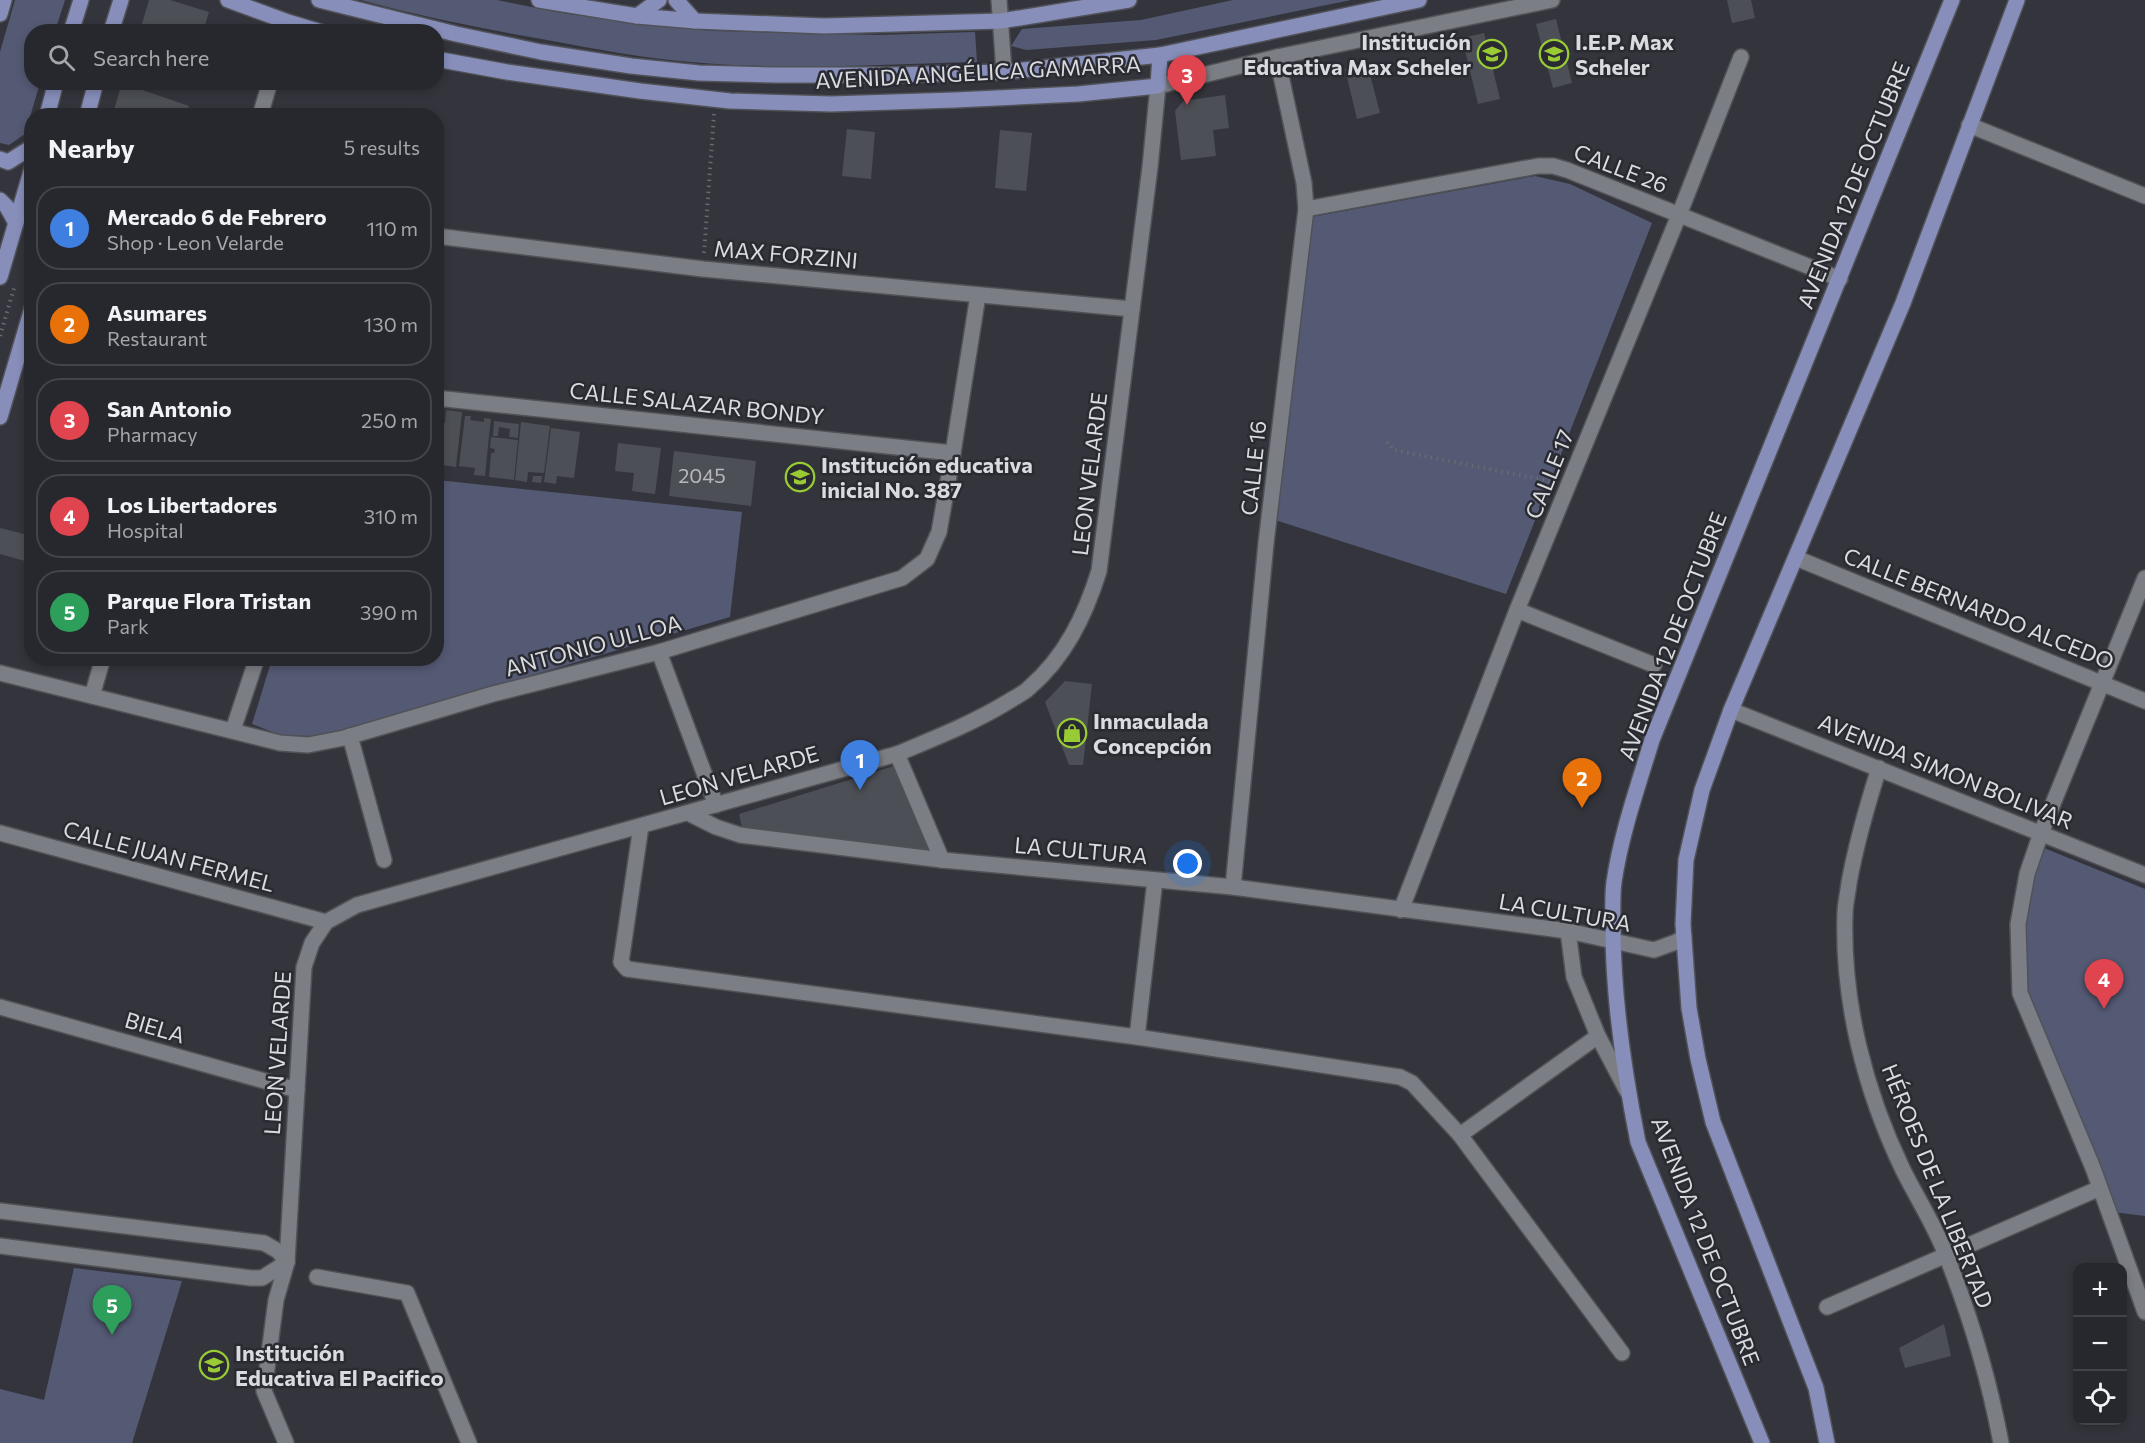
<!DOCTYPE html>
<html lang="en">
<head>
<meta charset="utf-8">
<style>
	:root { --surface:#27282d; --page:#333439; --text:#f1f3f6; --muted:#a4a6aa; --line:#434449; --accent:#8abfa5 }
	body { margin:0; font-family:Commissioner,sans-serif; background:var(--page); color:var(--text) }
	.controls { position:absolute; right:18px; bottom:18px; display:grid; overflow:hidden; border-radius:12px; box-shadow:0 3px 9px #0003 }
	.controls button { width:54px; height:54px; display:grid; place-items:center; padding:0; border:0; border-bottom:2px solid var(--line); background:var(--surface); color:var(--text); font:30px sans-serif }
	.you { position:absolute; left:1188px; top:864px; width:21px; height:21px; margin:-15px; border:4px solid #fff; border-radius:50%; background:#1a73e8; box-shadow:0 0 0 9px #1a73e833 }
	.badge { display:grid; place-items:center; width:39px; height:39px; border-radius:50%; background:var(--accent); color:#fff; font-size:20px; font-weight:700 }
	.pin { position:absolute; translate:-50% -50px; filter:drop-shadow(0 2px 3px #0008) }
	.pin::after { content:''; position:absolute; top:32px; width:21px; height:18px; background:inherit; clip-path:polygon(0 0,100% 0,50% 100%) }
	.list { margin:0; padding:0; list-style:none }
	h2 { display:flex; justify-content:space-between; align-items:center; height:78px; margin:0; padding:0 24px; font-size:26px }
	h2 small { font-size:20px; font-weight:400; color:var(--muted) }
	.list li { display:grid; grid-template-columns:39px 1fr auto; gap:18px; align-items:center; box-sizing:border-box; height:84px; margin:0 12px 12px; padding:0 12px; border:2px solid var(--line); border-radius:24px }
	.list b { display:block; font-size:22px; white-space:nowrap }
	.list p { margin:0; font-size:20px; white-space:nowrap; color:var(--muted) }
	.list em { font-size:20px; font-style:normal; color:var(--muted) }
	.icon { flex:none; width:33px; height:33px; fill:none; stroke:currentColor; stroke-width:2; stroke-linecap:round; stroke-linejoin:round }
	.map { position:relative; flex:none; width:2145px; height:1443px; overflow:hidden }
	.search { position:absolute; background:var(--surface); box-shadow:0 3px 9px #0003; left:24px; top:24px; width:420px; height:66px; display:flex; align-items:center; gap:15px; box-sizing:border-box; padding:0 21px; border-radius:24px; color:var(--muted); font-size:22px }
	.panel { position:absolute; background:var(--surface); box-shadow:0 3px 9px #0003; left:24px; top:108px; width:420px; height:558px; border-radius:24px }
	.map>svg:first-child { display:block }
</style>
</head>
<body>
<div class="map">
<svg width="2145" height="1443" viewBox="0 0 2145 1443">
	<rect width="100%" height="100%" fill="#34353c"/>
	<!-- green -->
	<g fill="#555a74">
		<path d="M15 0H65L55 31 32 32V82L40 83 25 134 9 145 0 143V52Z"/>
		<path d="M361 0H497L556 12 638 24 713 31 879 35 975 32 977 62C882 64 786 71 691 62 643 58 595 49 547 40 485 29 422 17 361 0Z"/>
		<path d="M1233 0H1351L1156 40 1026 50 1011 46 1022 29 1141 20Z"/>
		<path d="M1535 176 1570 184 1652 223 1506 594 1272 519 1306 218Z"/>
		<path d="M437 480 742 512 730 617 345 730 309 736 280 735 252 724 272 659 436 658Z"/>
		<path d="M2039 846 2145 889V1216L2113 1212 2022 979 2021 910Z"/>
		<path d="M74 1268 182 1281 132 1443H0V1389L44 1400Z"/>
	</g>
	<!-- building -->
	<g fill="#4d4f56">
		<path d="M149 0H170L209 12 203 32H156L141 27Z"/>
		<path d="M1727 0H1751L1755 18 1732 23Z"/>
		<path d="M1556 19 1572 83 1553 88 1536 24Z"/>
		<path d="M1484 33 1500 99 1478 104 1462 38Z"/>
		<path d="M1367 63 1380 113 1357 119 1345 69Z"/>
		<path d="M122 83 189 106 186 116H130L114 110Z"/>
		<path d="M1225 95 1229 128 1213 130 1216 156 1181 160 1175 111 1183 101Z"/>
		<path d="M847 129 875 132 871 179 842 176Z"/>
		<path d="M1000 130 1032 133 1026 191 995 188Z"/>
		<path d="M446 410 462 412 456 467 436 464 437 422 445 423Z"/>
		<path d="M465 416H471L470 420 484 422V418L491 419 489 436 487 435 489 436 485 476 474 475 475 468 459 466Z"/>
		<path d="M494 421 519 424 518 438 509 437 510 429 499 427 498 436H493Z"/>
		<path d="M521 422 550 426 544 473 528 472 527 482 515 480Z"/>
		<path d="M551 428 580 432 574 478 557 476 556 484 544 482Z"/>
		<path d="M491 437 518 440 514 480 489 477 491 453H494L495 449 490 448Z"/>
		<path d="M618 443 661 448 655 494 632 491 634 473 615 471Z"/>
		<path d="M674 451 756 461 751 506 669 496Z"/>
		<path d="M533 476H542L541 483 532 482Z"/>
		<path d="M0 528 32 536V563L0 554Z"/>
		<path d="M1065 681 1092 684 1083 765H1069L1045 702Z"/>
		<path d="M894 766 929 852 743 832 739 814Z"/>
		<path d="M1944 1324 1951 1356 1905 1368 1899 1348Z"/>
	</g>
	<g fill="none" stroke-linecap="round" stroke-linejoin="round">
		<!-- minor casing -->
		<g stroke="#515258" stroke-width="18">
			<g id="minor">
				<path d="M999 0 1004 72"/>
				<path d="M260 116 270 82"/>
				<path d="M1969 125 2145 196"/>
				<path d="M1306 209 1538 166H1553L1567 170 1840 279"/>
				<path d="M436 236 703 269 1132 309"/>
				<path d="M436 398 953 453"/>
				<path d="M1796 558 2145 701"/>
				<path d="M2145 578 2041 833 2027 874 2018 924 2020 993 2093 1168 2145 1312"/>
				<path d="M1517 610 1654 665"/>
				<path d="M659 652 716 805"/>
				<path d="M0 673 280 743 308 745 344 738 493 694 659 652 902 578 927 559 939 532 953 453 978 295"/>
				<path d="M92 696 103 658"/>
				<path d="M1731 710 2145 875"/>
				<path d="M233 730 257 658"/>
				<path d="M350 736 384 860"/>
				<path d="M897 754 942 860"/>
				<path d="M1879 768C1867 806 1856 844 1849 883 1848 893 1845 904 1845 914 1842 1002 1865 1091 1903 1170 1917 1198 1935 1226 1946 1255 1970 1315 1989 1379 2001 1443"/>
				<path d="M688 813 716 827 740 835 942 860 1233 887 1568 931 1654 950 1676 942 1684 937"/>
				<path d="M641 826 621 962 627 969 1137 1037 1400 1077 1412 1083 1460 1135 1598 1036 1574 977 1568 931"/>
				<path d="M0 833 326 922"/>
				<path d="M1233 887 1266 543 1306 209 1304 183 1277 57"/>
				<path d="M1401 910 1517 610 1679 215 1741 57"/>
				<path d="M0 1007 297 1090"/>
				<path d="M1598 1036 1627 1091"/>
				<path d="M1137 1037 1155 880"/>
				<path d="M1460 1135 1622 1353"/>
				<path d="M0 1211 264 1243 278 1251 287 1262"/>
				<path d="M0 1246 251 1278H262L287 1262"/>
				<path d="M317 1277 407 1293 469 1443"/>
				<path d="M1827 1307 2100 1188"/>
				<path d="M286 1443 264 1391 276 1300 287 1262 304 967 312 943 326 922 357 905 897 754C935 738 971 724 1006 703 1013 698 1023 694 1029 688 1065 657 1085 616 1099 571L1150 167 1158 86 1277 57 1552 0"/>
			</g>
		</g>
		<!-- major casing -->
		<g stroke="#515258" stroke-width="18">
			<g id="major">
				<path d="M228 0 288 22 321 32"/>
				<path d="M319 0 456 34 541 52 631 66 699 73 776 75H892L1004 72 1160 55 1419 0"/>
				<path d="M539 0 637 16 695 21 824 26 1001 21 1129 0"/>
				<path d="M676 0 695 21"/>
				<path d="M0 14 4 0"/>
				<path d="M637 16 659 0"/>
				<path d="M71 32 81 0"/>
				<path d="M111 32 121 0"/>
				<path d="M436 59 507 72 640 91 730 101 831 104 955 100 1078 94 1158 86 1160 55"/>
				<path d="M47 116 56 82"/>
				<path d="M87 116 96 82"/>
				<path d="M0 159 8 162 32 147"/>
				<path d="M0 200 7 207 16 223"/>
				<path d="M0 277 32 168"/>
				<path d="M0 417 32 308"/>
				<path d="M1762 1443 1638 1142C1624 1072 1613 999 1613 928 1613 912 1612 897 1614 882 1621 834 1638 786 1652 740L1952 0"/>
				<path d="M1827 1443 1816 1388 1713 1122 1698 1059 1689 1008 1683 924 1686 860 1702 790 1731 710 1903 303 2017 0"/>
			</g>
		</g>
		<!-- path -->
		<g stroke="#68696f" stroke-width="4" stroke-dasharray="1.5 4.5" stroke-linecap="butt">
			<path d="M704 253 714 114"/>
			<path d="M0 336 14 288"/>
			<path d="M1387 442 1394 450 1554 482"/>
		</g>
		<!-- minor -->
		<use href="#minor" stroke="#7c7e85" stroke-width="15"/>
		<!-- major -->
		<use href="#major" stroke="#878eba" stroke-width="15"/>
	</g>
	<!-- icons -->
	<defs>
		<g id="school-ring" transform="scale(1.5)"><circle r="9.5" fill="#2a2b32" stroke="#99cb35" stroke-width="1.5"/><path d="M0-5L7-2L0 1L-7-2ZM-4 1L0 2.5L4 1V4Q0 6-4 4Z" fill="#99cb35"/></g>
		<g id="shop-ring" transform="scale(1.5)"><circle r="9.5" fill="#2a2b32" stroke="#99cb35" stroke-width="1.5"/><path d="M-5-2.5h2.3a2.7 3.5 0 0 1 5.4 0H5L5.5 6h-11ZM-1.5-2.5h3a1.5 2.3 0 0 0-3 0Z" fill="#99cb35"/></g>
	</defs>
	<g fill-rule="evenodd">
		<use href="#school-ring" x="1492" y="54"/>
		<use href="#school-ring" x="1554" y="54"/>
		<use href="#school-ring" x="800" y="477"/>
		<use href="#shop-ring" x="1072" y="733"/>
		<use href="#school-ring" x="214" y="1365"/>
	</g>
	<g text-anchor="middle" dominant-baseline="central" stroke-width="5" stroke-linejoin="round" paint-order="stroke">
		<!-- number labels -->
		<g font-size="20" fill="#b7b8bd">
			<text x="702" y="475">2045</text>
		</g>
		<!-- poi labels -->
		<g font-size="22" font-weight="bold" fill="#dadbdf" stroke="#2a2b32" text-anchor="start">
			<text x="1471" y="41" text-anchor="end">Institución<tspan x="1471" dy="25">Educativa Max Scheler</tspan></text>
			<text x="1575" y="41">I.E.P. Max<tspan x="1575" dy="25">Scheler</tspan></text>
			<text x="821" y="464">Institución educativa<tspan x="821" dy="25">inicial No. 387</tspan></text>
			<text x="1093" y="720">Inmaculada<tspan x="1093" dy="25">Concepción</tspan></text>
			<text x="235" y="1352">Institución<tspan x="235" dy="25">Educativa El Pacifico</tspan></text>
		</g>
		<!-- street labels -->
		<g font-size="22" fill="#dadbdf" stroke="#2a2b32">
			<text transform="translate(978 72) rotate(-3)">AVENIDA ANGÉLICA GAMARRA</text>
			<text transform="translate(1621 168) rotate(21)">CALLE 26</text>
			<text transform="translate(1853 185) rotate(-68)">AVENIDA 12 DE OCTUBRE</text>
			<text transform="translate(786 254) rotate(5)">MAX FORZINI</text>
			<text transform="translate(697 403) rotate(6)">CALLE SALAZAR BONDY</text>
			<text transform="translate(1253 468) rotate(-84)">CALLE 16</text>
			<text transform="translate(1089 474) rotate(-83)">LEON VELARDE</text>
			<text transform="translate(1549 474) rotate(-68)">CALLE 17</text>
			<text transform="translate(1979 608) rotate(22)">CALLE BERNARDO ALCEDO</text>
			<text transform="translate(1672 636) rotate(-69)">AVENIDA 12 DE OCTUBRE</text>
			<text transform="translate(593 645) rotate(-15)">ANTONIO ULLOA</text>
			<text transform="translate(1946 771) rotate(22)">AVENIDA SIMON BOLIVAR</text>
			<text transform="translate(739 775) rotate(-16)">LEON VELARDE</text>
			<text transform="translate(1081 850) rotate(5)">LA CULTURA</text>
			<text transform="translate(169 856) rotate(15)">CALLE JUAN FERMEL</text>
			<text transform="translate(1565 912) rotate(10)">LA CULTURA</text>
			<text transform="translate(155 1027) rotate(16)">BIELA</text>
			<text transform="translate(277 1053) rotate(-86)">LEON VELARDE</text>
			<text transform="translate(1938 1186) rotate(68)">HÉROES DE LA LIBERTAD</text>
			<text transform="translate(1706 1241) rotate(69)">AVENIDA 12 DE OCTUBRE</text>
		</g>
	</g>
</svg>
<div class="controls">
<button>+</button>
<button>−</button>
<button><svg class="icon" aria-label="locate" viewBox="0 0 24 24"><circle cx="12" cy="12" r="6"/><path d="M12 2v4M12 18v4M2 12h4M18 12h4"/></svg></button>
</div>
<div class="you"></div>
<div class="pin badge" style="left:860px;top:790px;background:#3f7fe0">1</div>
<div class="pin badge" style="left:1582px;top:808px;background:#e8710a">2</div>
<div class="pin badge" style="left:1187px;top:105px;background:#e0444e">3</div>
<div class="pin badge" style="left:2104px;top:1009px;background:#e0444e">4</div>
<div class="pin badge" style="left:112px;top:1335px;background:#2e9e5b">5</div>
<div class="search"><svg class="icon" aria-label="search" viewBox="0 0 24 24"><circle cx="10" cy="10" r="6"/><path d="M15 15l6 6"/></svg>Search here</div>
<section class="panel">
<h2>Nearby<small>5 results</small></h2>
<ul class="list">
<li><span class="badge" style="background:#3f7fe0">1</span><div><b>Mercado 6 de Febrero</b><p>Shop · Leon Velarde</p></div><em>110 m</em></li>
<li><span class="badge" style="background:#e8710a">2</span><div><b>Asumares</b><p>Restaurant</p></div><em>130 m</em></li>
<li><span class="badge" style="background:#e0444e">3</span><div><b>San Antonio</b><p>Pharmacy</p></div><em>250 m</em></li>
<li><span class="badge" style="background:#e0444e">4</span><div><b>Los Libertadores</b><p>Hospital</p></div><em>310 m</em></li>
<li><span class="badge" style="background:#2e9e5b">5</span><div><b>Parque Flora Tristan</b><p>Park</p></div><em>390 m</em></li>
</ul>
</section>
</div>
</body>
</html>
